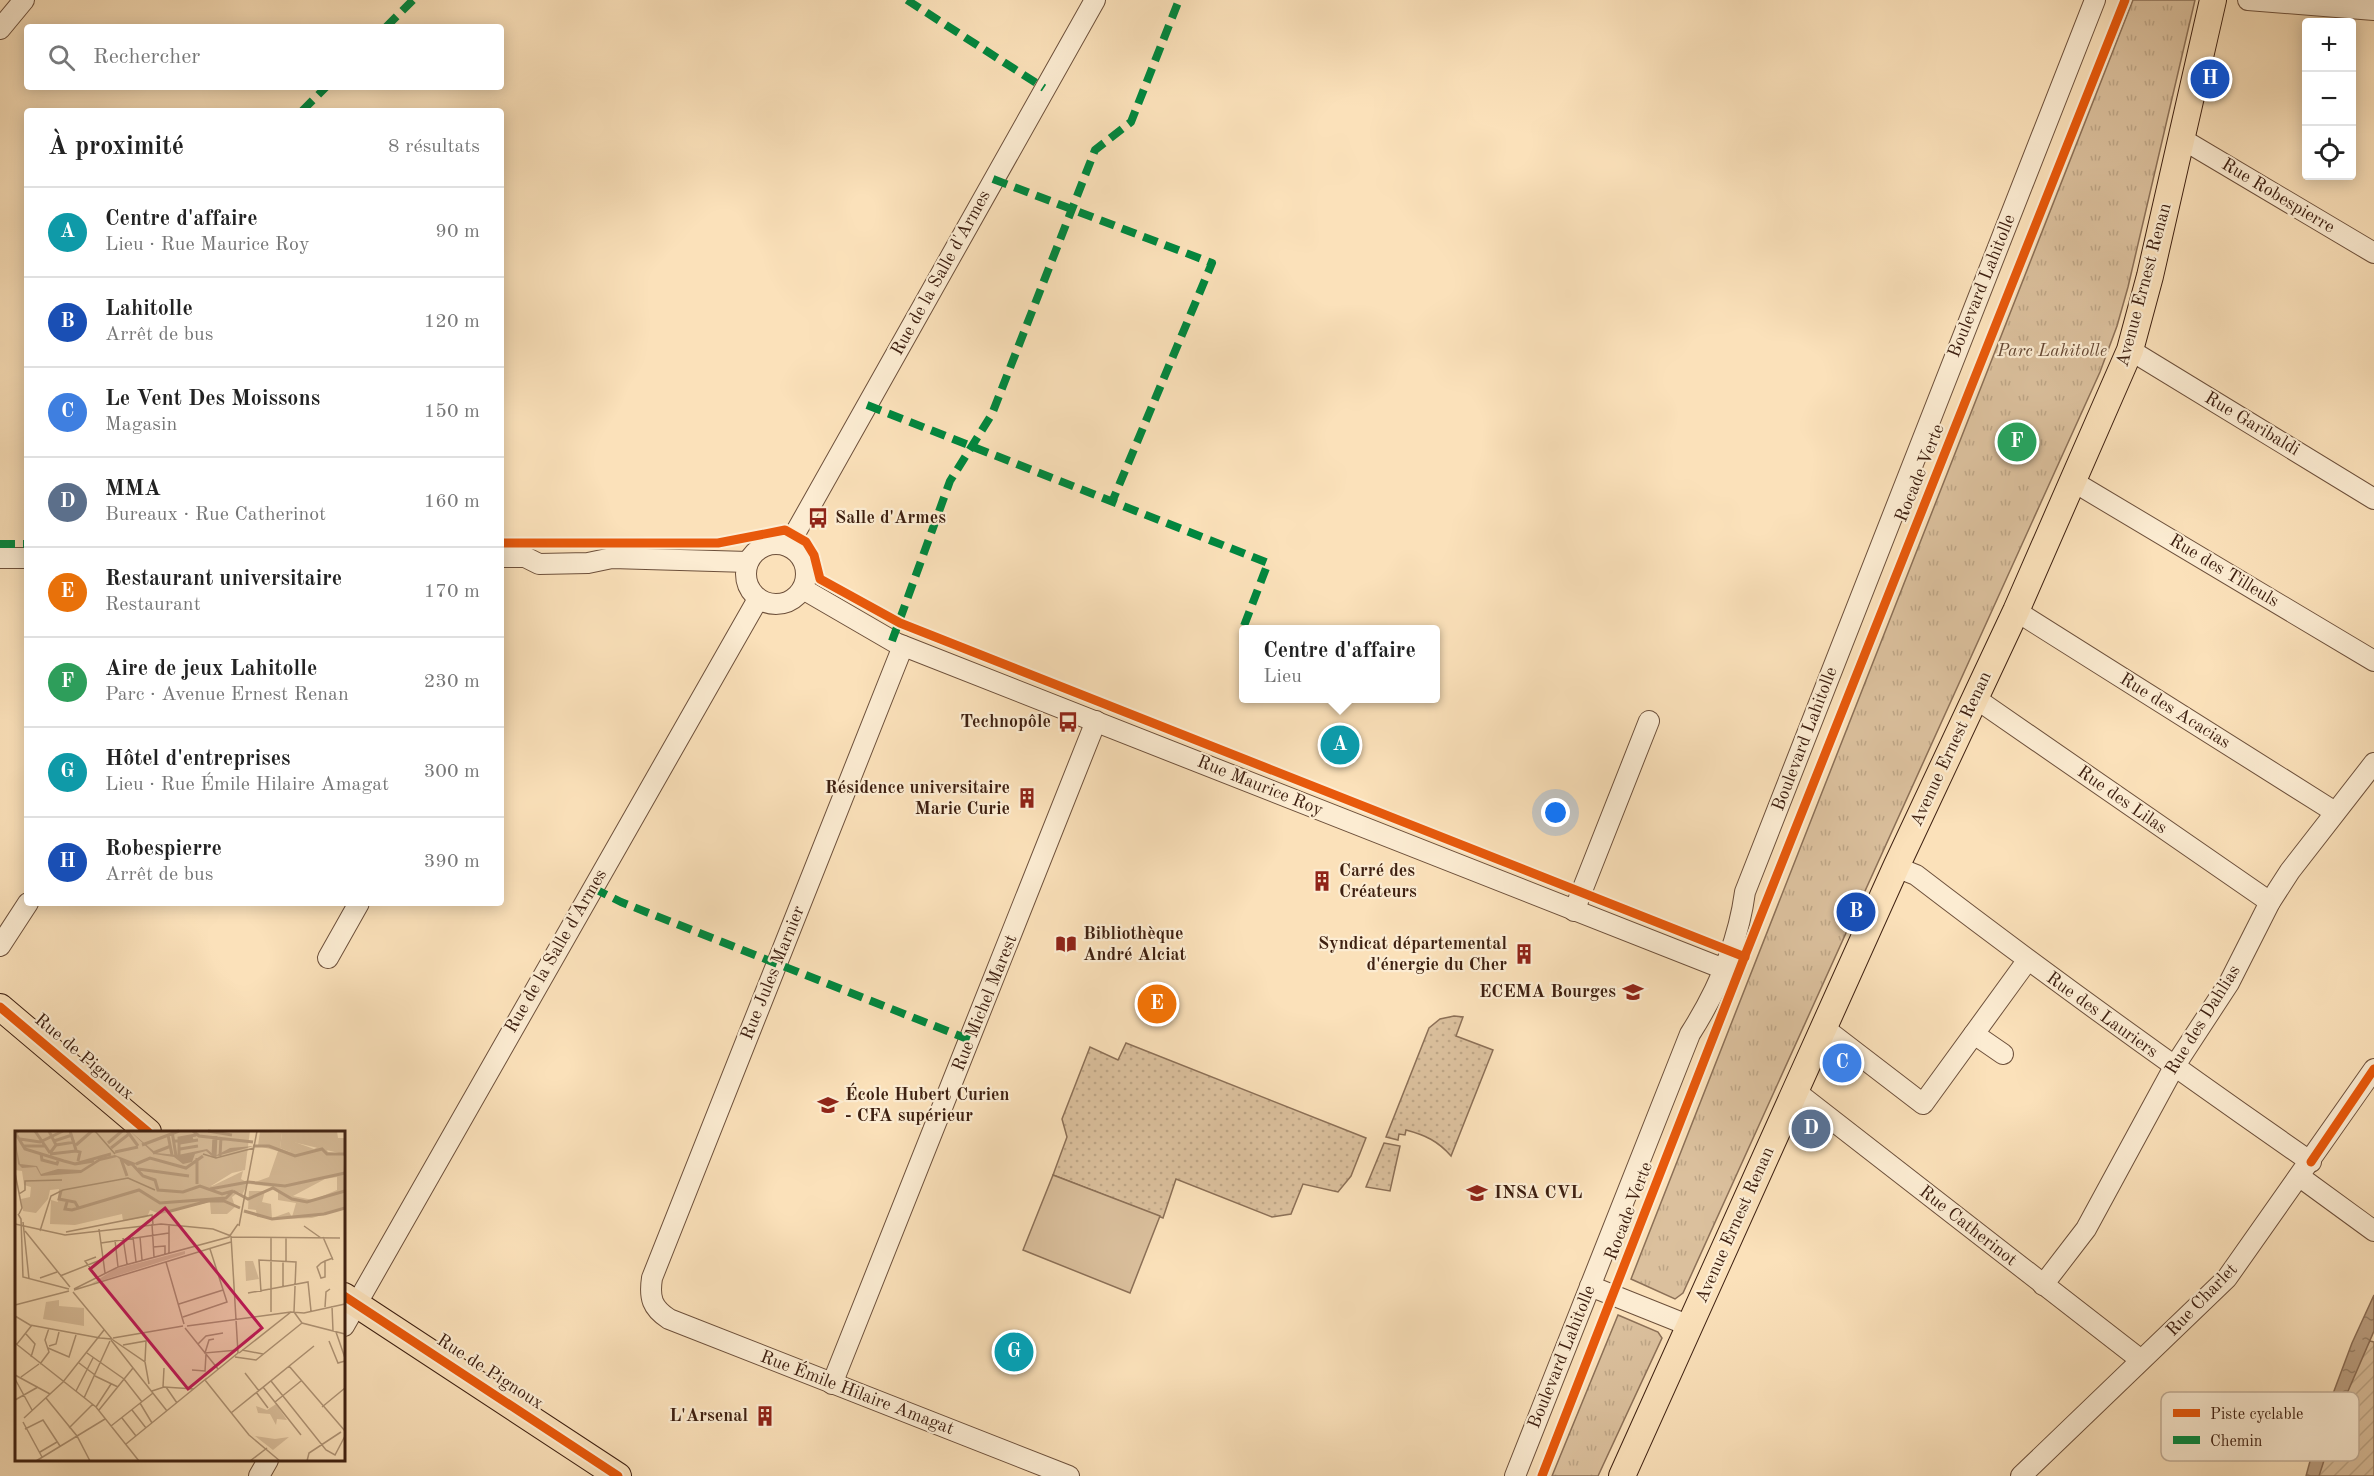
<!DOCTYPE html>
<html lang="fr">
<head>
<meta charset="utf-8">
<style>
	:root { --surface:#fff; --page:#f6f6f6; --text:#222; --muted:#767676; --line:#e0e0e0; --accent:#7c3aed }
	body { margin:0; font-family:"Old Standard TT",serif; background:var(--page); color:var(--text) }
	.controls { position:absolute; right:18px; top:18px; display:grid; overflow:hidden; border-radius:6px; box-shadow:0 3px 15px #0003 }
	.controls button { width:54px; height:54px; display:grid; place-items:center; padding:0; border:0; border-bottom:2px solid var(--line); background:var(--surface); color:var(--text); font:30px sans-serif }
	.you { position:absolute; left:1556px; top:813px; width:21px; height:21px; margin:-15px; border:4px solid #fff; border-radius:50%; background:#1a73e8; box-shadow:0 0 0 9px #1a73e833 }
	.badge { display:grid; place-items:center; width:39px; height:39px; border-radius:50%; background:var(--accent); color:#fff; font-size:20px; font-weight:700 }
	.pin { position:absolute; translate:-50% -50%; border:3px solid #fff; box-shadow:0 2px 6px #0006 }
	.popup { position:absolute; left:1239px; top:625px; width:201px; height:78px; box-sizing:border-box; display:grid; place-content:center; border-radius:6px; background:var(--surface); filter:drop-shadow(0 2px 4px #0005); font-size:20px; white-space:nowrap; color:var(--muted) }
	.popup b { font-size:22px; color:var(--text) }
	.popup::after { content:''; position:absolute; left:50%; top:100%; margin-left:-12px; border:12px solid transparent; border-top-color:var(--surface) }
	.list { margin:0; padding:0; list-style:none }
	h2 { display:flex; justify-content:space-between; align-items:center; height:78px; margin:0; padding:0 24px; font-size:26px }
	h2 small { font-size:20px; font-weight:400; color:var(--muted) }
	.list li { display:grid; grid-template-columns:39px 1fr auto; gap:18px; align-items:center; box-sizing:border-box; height:90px; padding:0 24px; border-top:2px solid var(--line) }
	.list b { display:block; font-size:22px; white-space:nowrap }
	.list p { margin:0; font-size:20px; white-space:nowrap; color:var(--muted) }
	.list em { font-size:20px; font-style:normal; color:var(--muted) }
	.icon { flex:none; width:33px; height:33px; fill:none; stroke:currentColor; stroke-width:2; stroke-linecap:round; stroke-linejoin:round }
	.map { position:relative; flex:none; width:2374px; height:1476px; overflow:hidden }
	.search { position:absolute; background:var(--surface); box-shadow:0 3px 15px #0003; left:24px; top:24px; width:480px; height:66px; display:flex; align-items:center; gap:15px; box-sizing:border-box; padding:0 21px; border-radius:6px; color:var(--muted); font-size:22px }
	.panel { position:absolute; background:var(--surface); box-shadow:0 3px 15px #0003; left:24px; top:108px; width:480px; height:798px; border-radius:6px }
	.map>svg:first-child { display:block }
</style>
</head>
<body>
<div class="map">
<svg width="2374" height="1476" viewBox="0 0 2374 1476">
	<defs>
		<pattern id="grass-dots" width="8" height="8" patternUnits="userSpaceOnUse" patternTransform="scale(1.5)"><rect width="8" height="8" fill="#dbc09d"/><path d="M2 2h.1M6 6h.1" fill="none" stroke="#bda586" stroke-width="1.8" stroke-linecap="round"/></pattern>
		<pattern id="park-tufts" width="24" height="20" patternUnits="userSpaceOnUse" patternTransform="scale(1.5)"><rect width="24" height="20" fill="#dbc09d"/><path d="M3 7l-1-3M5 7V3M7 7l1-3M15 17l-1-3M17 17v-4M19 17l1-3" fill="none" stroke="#bda586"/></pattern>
		<pattern id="garden-furrows" width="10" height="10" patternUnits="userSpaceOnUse" patternTransform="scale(1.5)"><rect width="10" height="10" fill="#dbc09d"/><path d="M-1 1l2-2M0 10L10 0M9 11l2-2" fill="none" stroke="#bda586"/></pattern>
		<pattern id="water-ripples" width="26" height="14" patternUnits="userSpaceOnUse" patternTransform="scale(1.5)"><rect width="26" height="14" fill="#bb9f81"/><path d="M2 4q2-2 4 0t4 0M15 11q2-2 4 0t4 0" fill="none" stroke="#998168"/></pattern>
	</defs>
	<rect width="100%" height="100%" fill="#fbe1ba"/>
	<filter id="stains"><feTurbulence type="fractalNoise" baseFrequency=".00333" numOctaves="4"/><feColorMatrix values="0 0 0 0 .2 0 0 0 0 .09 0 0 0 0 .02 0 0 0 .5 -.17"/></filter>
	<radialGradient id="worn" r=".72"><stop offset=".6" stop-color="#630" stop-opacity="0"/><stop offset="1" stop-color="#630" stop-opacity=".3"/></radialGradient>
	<!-- grass -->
	<g fill="url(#grass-dots)" stroke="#8c7057" stroke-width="1.5">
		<path d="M1454 1016 1463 1017 1456 1036 1493 1050 1451 1156C1438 1141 1425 1135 1406 1130L1405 1135 1399 1134 1398 1140 1386 1137 1429 1028 1440 1019Z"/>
		<path d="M1126 1043 1366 1138 1351 1176 1338 1192 1303 1184 1291 1214 1272 1217 1176 1179 1163 1218 1053 1175 1067 1137 1062 1119 1090 1047 1118 1060Z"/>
		<path d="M1384 1143 1400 1146 1390 1191 1366 1187Z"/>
	</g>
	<!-- park -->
	<g fill="url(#park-tufts)" stroke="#8c7057" stroke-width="1.5">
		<path d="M2133 0H2195L2128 287 2117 326 2100 372 1683 1293 1675 1299 1631 1279Z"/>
		<path d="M1618 1315 1658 1332 1662 1338 1598 1476H1552Z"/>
	</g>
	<!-- garden -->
	<path fill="url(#garden-furrows)" stroke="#8c7057" stroke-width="1.5" d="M2370 1341 2374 1342V1476H2311L2357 1356Z"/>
	<!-- pitch -->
	<path fill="#dbc09d" stroke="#8c7057" stroke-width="1.5" d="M1053 1175 1160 1216 1130 1293 1023 1250Z"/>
	<!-- water -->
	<path fill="url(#water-ripples)" stroke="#896c54" stroke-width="1.5" d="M2374 1295V1331L2342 1405 2319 1476H2306L2316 1439 2352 1343Z"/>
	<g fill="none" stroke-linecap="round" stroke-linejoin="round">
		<!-- minor casing -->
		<g stroke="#6d503b" stroke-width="22">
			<g id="minor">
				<path d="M2248 0 2374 10"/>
				<path d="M0 29 24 0"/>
				<path d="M2182 139 2374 253"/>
				<path d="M2130 350 2374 499"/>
				<path d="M2074 482 2374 661"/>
				<circle cx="776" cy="574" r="30"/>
				<path d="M788 546 1095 0"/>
				<path d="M501 557H525L539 564 588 563 612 558 748 562"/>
				<path d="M0 558H27"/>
				<path d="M803 589 896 643 1724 969"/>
				<path d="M2016 611 2335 812"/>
				<path d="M903 646 652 1278C649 1298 652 1308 669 1319L1069 1476"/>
				<path d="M1975 698 2270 902"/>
				<path d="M1896 867 1916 875C2045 974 2177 1069 2311 1162"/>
				<path d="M1574 911 1649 721"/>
				<path d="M0 946 28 903"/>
				<path d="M328 958 359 903"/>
				<path d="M1824 1028 1923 1104 2027 961"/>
				<path d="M1974 1034 2003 1054"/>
				<path d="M1795 1091 2141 1360"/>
				<path d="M2300 1177 2374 1231"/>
				<path d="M2043 1285 2086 1229 2174 1067 2229 983 2270 902 2290 871 2374 763"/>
				<path d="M1590 1286 1690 1326"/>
				<path d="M344 1326 758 599"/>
				<path d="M832 1384 1096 721"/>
				<path d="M259 1476 268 1460"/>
				<path d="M1515 1476 1690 1034C1718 990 1738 944 1745 892L2095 0"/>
				<path d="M2021 1476 2227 1278 2374 1069"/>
			</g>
		</g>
		<!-- major casing -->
		<g stroke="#3e2011" stroke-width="28">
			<g id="major">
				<path d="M0 1007 148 1132"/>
				<path d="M344 1296 618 1476"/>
				<path d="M1622 1476 1896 867 2016 611 2130 350 2150 276 2213 0"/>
			</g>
		</g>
		<!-- minor -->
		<use href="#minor" stroke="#fcecd2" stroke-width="20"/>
		<!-- major -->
		<use href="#major" stroke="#fbe1ba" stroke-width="26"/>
		<!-- quiet -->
		<g stroke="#00873e" stroke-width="8" stroke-dasharray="15 8" stroke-linecap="butt">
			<path d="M907 0 1044 88"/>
			<path d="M386 27 413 0"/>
			<path d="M302 111 326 87"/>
			<path d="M993 179 1212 263 1112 502"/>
			<path d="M867 405 1268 563 1242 631"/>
			<path d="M0 544H27"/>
			<path d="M892 641 950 481 992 414 1095 150 1131 122 1179 0"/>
			<path d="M593 888 621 902 970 1040"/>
		</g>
		<!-- cycleway casing -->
		<g stroke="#fcecd2" stroke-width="13">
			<g id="cycleway">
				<path d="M501 543H718L785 530 806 542 814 555 820 579 900 623 1745 957"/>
				<path d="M0 1007 148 1132"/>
				<path d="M2311 1162 2374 1069"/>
				<path d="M344 1296 618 1476"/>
				<path d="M1542 1476 1746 953 2125 0"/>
			</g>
		</g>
		<!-- cycleway -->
		<use href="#cycleway" stroke="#e8590c" stroke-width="9"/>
	</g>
	<!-- icons -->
	<defs>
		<g id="bus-bare" transform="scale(1.62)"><path d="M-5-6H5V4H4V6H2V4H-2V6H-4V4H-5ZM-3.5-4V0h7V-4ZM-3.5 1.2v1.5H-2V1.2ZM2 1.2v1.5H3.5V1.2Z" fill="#8f2418" stroke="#fcecd2" stroke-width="2.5" paint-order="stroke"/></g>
		<g id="building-bare" transform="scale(1.62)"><path d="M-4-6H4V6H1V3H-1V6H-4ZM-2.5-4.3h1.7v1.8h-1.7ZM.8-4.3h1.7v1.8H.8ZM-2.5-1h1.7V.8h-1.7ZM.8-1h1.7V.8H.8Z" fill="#8f2418" stroke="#fcecd2" stroke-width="2.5" paint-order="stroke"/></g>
		<g id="library-bare" transform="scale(1.62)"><path d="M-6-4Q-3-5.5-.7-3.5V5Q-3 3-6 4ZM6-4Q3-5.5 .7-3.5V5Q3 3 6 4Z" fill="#8f2418" stroke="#fcecd2" stroke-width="2.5" paint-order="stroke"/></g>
		<g id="university-bare" transform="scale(1.62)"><path d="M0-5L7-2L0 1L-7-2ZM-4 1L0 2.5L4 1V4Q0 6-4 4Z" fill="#8f2418" stroke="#fcecd2" stroke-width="2.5" paint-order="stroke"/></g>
	</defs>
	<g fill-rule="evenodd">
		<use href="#bus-bare" x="818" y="518"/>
		<use href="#bus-bare" x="1068" y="722"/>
		<use href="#building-bare" x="1027" y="798"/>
		<use href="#building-bare" x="1322" y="881"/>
		<use href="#library-bare" x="1066" y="944"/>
		<use href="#building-bare" x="1524" y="954"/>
		<use href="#university-bare" x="1633" y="992"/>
		<use href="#university-bare" x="828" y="1105"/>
		<use href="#university-bare" x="1477" y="1193"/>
		<use href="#building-bare" x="765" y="1416"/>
	</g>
	<g text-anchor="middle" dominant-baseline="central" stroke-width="4.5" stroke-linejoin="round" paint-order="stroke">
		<!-- street labels -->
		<g font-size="18" fill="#3e2011" stroke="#fcecd2">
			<text transform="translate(2278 196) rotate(31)">Rue Robespierre</text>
			<text transform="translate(941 273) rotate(-61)">Rue de la Salle d'Armes</text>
			<text transform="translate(2144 285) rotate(-75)">Avenue Ernest Renan</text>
			<text transform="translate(1982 286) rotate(-68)">Boulevard Lahitolle</text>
			<text transform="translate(2252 424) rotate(31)">Rue Garibaldi</text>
			<text transform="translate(1920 473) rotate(-68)">Rocade Verte</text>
			<text transform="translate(2224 571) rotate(31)">Rue des Tilleuls</text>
			<text transform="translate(2175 711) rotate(32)">Rue des Acacias</text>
			<text transform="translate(1805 739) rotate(-69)">Boulevard Lahitolle</text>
			<text transform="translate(1951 749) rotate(-65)">Avenue Ernest Renan</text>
			<text transform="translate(1260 786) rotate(22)">Rue Maurice Roy</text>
			<text transform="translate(2122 800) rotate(35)">Rue des Lilas</text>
			<text transform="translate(556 951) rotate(-60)">Rue de la Salle d'Armes</text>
			<text transform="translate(773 973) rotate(-68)">Rue Jules Marnier</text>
			<text transform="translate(985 1003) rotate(-68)">Rue Michel Marest</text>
			<text transform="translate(2102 1015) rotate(36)">Rue des Lauriers</text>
			<text transform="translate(2203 1020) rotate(-58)">Rue des Dahlias</text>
			<text transform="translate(84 1057) rotate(40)">Rue de Pignoux</text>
			<text transform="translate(1629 1211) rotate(-69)">Rocade Verte</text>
			<text transform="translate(1735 1225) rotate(-66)">Avenue Ernest Renan</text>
			<text transform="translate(1968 1226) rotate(38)">Rue Catherinot</text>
			<text transform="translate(2202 1300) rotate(-46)">Rue Charlet</text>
			<text transform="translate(1562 1357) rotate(-68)">Boulevard Lahitolle</text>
			<text transform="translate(490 1372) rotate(33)">Rue de Pignoux</text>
			<text transform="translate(857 1393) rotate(21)">Rue Émile Hilaire Amagat</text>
		</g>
		<!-- park labels -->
		<g font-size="18" font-style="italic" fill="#654834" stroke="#fcecd2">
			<text x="2052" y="351">Parc Lahitolle</text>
		</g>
		<!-- poi labels -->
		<g font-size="18" font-weight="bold" fill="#3e2011" stroke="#fcecd2" text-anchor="start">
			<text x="835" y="518">Salle d'Armes</text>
			<text x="1051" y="722" text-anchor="end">Technopôle</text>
			<text x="1010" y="788" text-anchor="end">Résidence universitaire<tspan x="1010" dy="21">Marie Curie</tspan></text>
			<text x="1339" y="871">Carré des<tspan x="1339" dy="21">Créateurs</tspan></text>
			<text x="1083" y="934">Bibliothèque<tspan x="1083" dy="21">André Alciat</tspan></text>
			<text x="1507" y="944" text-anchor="end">Syndicat départemental<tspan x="1507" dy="21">d'énergie du Cher</tspan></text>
			<text x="1616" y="992" text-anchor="end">ECEMA Bourges</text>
			<text x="845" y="1095">École Hubert Curien<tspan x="845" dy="21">- CFA supérieur</tspan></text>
			<text x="1494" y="1193">INSA CVL</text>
			<text x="748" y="1416" text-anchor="end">L'Arsenal</text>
		</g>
	</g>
	<!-- overview -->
	<g transform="translate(15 1131)">
		<rect width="330" height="330" fill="#fbe1ba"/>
		<path d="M250 0H322L323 7H330V29L328 23 278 11 275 21 265 17 267 2ZM240 305 260 308 274 306 258 319Z" fill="#dbc09d"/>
		<path d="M245 0 267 2 265 17 275 21 277 10 299 18 309 13 313 21 328 23 330 77 297 87 267 88 242 86 241 79 233 78 234 60H250L247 71 256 73 257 87 274 81 277 86 281 72 263 69V59L258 56 235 53 254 46 263 20 243 15ZM322 46V59L298 69 278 65 310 48ZM228 40 226 48 233 52 195 56ZM261 273 272 289 262 288 261 294 255 283 243 282 241 275 252 279Z" fill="#dbc09d" fill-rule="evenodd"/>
		<path d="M44 169V175L69 177V195L28 188 31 171Z" fill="#dbc09d"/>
		<path d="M170 120V123L76 153 100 138Z" fill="#dbc09d"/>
		<path d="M5 0H235L230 39 217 42 196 55 233 52 227 64 224 61 217 66 220 76 212 83H196L195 71 145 83 135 79 132 86 108 90 107 83 60 94 35 93 36 69 43 71 44 58 35 59 33 68 21 82 8 80 6 68 15 66 16 56 9 54 7 40 0 39V7Z" fill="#dbc09d"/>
		<path d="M230 130H238L244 148 231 150Z" fill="#dbc09d"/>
		<path d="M115 0 141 22 163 24 192 18 200 25 215 17 239 15 198 26 191 20 180 23 177 31 168 33 159 26 139 23ZM0 9 5 33 22 35 26 43 43 38 66 39 85 27 100 24 123 33 113 35 102 26 85 30 66 42 26 45 21 36 7 37 3 33Z" fill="#bb9f81"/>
		<path fill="none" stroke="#bb9f81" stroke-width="3" d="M3 0 1 3 10 18 49 30 60 33 96 23M20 0 35 22M34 0 41 14 35 22M55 0 61 19M112 0 123 15M157 0 161 25M178 0 184 5 238 11M193 0 217 4M153 4 157 24M5 8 25 11 48 0M39 10 57 4M160 10 178 7M93 12 107 0M165 12 183 9M41 14 60 11M61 14 77 0M127 14 164 0M9 15H31M238 15H254L280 25 307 18 312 23H330M96 17 114 3M165 18 183 15M100 21 123 16M138 22 156 15M26 23 27 29 42 33 43 30M35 23 61 20 65 21 63 30M164 24V7L181 4M198 24 199 5M205 25 206 6M200 26 201 5M182 27V53M106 28 112 45M60 33 79 30M117 33 128 45 140 49 143 59 168 61 185 55 207 63 218 60M121 33 135 27 171 37 188 25M123 38 174 45M195 58 233 51 270 55 330 42M46 60 44 68 60 71 64 78M218 60 233 68 258 57 277 68 292 71 330 60M52 71 50 78 57 79 124 59 145 72 211 67 218 60M229 80 257 88 309 83M152 81 193 70H209L225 77M309 83 330 77"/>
		<path fill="none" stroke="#af9476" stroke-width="1.5" d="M80 0 100 23M188 23 201 27 239 17M0 42 7 77 4 83M4 63 10 59V50L47 49M3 83 6 88 8 146 54 158M8 91 14 148M0 93 50 104 146 93 198 98 216 105M137 93 139 126M154 94V122M224 95 242 0M289 95 306 107M84 98 90 142M10 100 55 156M25 100 36 65 48 59 113 47 140 59M51 101 137 84 138 93M118 106 121 131M125 106 127 129M216 106 325 107M308 106 318 129M108 107 112 133M100 109 103 136M86 112 154 102M138 116 150 115V123M81 126 70 130 82 146M271 130V107M310 130V146L306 147 302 136 306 132 310 130 318 127M151 131 169 193M45 145 88 128M25 147 42 141M268 156V130M59 158 103 136 214 106 223 93M59 159 216 111M58 161 97 208 85 207M246 161 244 129 281 131 279 181M233 162 293 151 296 180M164 173 208 159M0 174 54 160M317 175 318 200M310 176 311 161 315 158M256 181V107M279 181 287 192 330 203M0 185 15 194 85 207M168 186 212 171 195 118M172 195 276 181M170 197 203 238M321 201 330 227M11 203 20 213 16 226M98 207 168 195M199 208 194 209 190 222 223 219M96 209 152 280M98 209 130 231 134 253M314 210 323 232 330 230M0 212 81 276 124 330M2 213 17 194M183 213 191 205 208 202M108 214 131 210 130 230M34 215 41 213 44 201M33 217 54 226 61 204M227 219 248 223M72 222 109 248 127 271M224 222 276 181 289 182 330 173M220 226 241 229 287 192M64 232 80 244M25 233 34 221 30 209 34 197M274 235 330 300M177 239 190 240 191 223M230 242 244 260M0 244 35 263M80 245 103 256M6 246 24 233M0 248 17 279M190 249 234 304 265 330M190 249 223 222 216 105M256 250 311 319 320 324 330 305M148 256 149 237M151 256 162 272M248 256 286 304M61 260 78 227M137 260 149 256 179 258M241 261 253 277M31 267 62 305 75 330M69 267 95 210M0 269 23 256M260 271 286 250M125 272 137 292M81 276 96 253M307 276 330 257M84 279 118 237M117 279 131 297M216 282 299 215M9 287 48 251 89 199M107 287 121 305M8 291 27 326M96 295 138 262M54 297 78 273M10 298 28 289 45 315M111 313 192 247M25 321 42 311M21 330 90 288M235 330 252 317M292 330 294 322 326 301"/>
		<path fill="#c2185b" fill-opacity="0.15" stroke="#c2185b" stroke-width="3" d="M150 77 247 197 173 258 75 138Z"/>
		<rect width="330" height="330" fill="none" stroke="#3e2011" stroke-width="3"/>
	</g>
	<!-- legend -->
	<rect x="2161" y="1392" width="198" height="69" rx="9" fill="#fcecd2" stroke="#c3af98" stroke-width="1.5"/>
	<rect x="2173" y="1409" width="27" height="8" fill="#e8590c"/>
	<rect x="2173" y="1436" width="27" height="8" fill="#00873e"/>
	<g font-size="16" fill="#3e2011">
		<text x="2210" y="1419">Piste cyclable</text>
		<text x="2210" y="1446">Chemin</text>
	</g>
	<rect width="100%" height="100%" filter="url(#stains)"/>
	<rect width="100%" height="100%" fill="url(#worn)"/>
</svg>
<div class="controls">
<button>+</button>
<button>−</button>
<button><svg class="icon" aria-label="locate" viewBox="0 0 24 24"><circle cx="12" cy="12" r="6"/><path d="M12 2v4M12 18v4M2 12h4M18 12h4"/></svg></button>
</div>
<div class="you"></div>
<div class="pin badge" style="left:1340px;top:745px;background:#0f9aa8">A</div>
<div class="popup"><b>Centre d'affaire</b>Lieu</div>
<div class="pin badge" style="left:1856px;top:912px;background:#1a4fb4">B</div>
<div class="pin badge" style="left:1842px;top:1063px;background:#3f7fe0">C</div>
<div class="pin badge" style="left:1811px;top:1129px;background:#5c6f8a">D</div>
<div class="pin badge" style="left:1157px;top:1004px;background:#e8710a">E</div>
<div class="pin badge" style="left:2017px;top:442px;background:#2e9e5b">F</div>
<div class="pin badge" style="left:1014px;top:1352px;background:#0f9aa8">G</div>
<div class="pin badge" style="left:2210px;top:79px;background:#1a4fb4">H</div>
<div class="search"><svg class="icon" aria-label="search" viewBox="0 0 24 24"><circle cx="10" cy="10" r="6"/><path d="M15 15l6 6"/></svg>Rechercher</div>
<section class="panel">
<h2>À proximité<small>8 résultats</small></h2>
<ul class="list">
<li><span class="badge" style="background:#0f9aa8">A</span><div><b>Centre d'affaire</b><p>Lieu · Rue Maurice Roy</p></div><em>90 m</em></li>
<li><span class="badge" style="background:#1a4fb4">B</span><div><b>Lahitolle</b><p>Arrêt de bus</p></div><em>120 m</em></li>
<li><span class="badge" style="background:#3f7fe0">C</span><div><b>Le Vent Des Moissons</b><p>Magasin</p></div><em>150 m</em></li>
<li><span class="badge" style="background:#5c6f8a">D</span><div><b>MMA</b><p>Bureaux · Rue Catherinot</p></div><em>160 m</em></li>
<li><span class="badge" style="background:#e8710a">E</span><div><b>Restaurant universitaire</b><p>Restaurant</p></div><em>170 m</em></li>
<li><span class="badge" style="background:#2e9e5b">F</span><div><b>Aire de jeux Lahitolle</b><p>Parc · Avenue Ernest Renan</p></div><em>230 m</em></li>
<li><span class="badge" style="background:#0f9aa8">G</span><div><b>Hôtel d'entreprises</b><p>Lieu · Rue Émile Hilaire Amagat</p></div><em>300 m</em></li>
<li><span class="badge" style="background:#1a4fb4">H</span><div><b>Robespierre</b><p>Arrêt de bus</p></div><em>390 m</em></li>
</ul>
</section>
</div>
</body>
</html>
